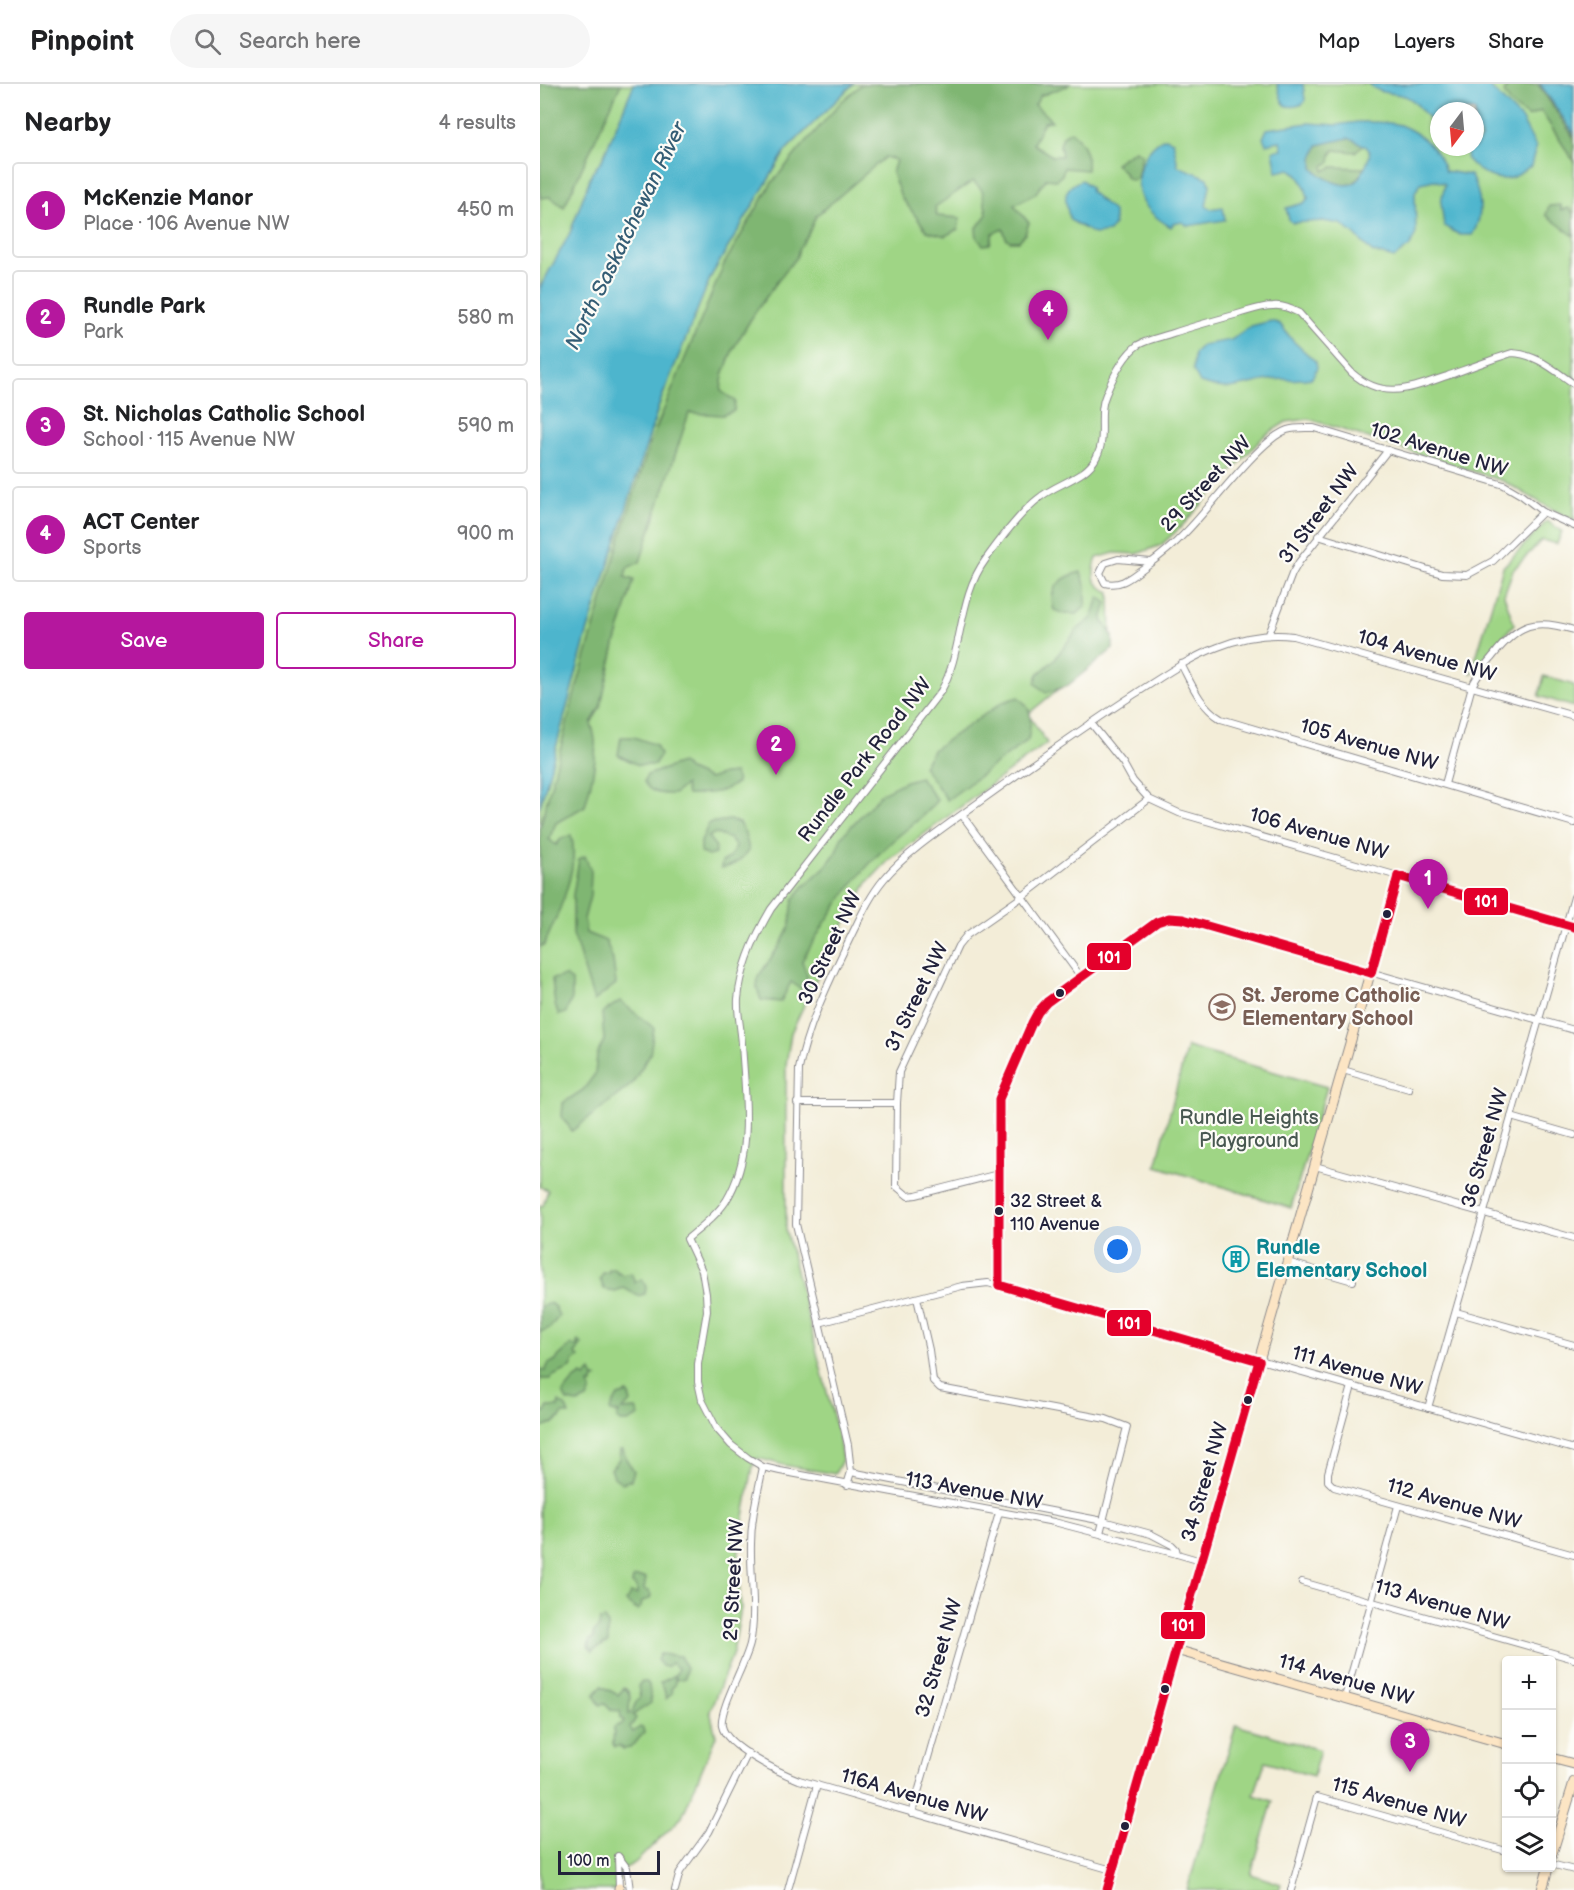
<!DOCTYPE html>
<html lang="en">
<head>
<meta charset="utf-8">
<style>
	:root { --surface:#fff; --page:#f6f6f6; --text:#202124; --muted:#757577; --line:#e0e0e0; --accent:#b5179e }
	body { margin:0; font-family:"Balsamiq Sans",sans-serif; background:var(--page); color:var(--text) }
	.controls { position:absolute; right:18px; bottom:18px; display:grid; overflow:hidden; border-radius:6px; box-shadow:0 2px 4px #0004 }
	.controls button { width:54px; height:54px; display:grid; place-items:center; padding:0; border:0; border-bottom:2px solid var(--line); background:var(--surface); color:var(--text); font:30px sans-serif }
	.compass { position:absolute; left:890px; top:18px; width:54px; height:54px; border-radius:50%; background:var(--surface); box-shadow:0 2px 4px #0004; rotate:196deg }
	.scale { position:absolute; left:18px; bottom:15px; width:102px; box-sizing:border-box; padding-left:6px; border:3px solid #22223b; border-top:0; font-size:16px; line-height:21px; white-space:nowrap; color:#22223b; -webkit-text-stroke:4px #fdfcf7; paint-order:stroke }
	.you { position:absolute; left:578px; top:1166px; width:21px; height:21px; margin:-15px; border:4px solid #fff; border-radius:50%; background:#1a73e8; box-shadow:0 0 0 9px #1a73e833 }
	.badge { display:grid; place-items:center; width:39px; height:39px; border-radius:50%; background:var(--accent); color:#fff; font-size:20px; font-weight:700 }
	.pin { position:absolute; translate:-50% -50px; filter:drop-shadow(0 2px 3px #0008) }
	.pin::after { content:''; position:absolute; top:32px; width:21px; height:18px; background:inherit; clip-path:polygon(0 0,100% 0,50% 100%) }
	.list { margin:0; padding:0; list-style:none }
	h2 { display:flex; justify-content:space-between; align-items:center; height:78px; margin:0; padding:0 24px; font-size:26px }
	h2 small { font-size:20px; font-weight:400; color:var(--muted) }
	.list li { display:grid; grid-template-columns:39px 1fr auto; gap:18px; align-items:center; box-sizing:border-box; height:96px; margin:0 12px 12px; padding:0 12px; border:2px solid var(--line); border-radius:6px }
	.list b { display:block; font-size:22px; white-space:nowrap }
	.list p { margin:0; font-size:20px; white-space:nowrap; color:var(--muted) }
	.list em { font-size:20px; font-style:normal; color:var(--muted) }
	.actions { display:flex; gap:12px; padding:18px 24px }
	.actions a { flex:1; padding:14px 0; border:2px solid var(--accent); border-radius:6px; text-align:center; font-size:21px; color:var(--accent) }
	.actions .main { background:var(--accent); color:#fff }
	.icon { flex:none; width:33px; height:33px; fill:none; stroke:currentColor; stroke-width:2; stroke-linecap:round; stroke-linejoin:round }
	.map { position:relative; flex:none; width:1034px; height:1806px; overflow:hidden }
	header { display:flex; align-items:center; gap:36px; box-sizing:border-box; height:84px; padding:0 30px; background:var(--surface); border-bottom:2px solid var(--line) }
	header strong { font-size:28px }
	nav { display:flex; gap:33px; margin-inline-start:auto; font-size:21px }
	.search { width:420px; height:54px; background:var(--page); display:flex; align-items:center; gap:15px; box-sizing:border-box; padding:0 21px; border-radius:33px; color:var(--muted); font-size:22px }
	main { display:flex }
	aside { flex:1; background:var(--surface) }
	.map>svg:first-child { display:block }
</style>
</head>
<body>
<header>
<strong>Pinpoint</strong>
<div class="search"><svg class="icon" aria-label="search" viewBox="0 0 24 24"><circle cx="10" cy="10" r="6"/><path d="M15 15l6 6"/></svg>Search here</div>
<nav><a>Map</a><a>Layers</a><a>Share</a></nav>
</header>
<main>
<aside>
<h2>Nearby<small>4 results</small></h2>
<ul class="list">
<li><span class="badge">1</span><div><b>McKenzie Manor</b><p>Place · 106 Avenue NW</p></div><em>450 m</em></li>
<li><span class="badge">2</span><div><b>Rundle Park</b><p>Park</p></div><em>580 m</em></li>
<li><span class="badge">3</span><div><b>St. Nicholas Catholic School</b><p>School · 115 Avenue NW</p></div><em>590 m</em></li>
<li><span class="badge">4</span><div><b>ACT Center</b><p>Sports</p></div><em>900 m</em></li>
</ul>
<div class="actions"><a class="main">Save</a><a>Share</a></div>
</aside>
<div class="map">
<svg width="1034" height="1806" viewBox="0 0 1034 1806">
	<rect width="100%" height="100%" fill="#fdfcf7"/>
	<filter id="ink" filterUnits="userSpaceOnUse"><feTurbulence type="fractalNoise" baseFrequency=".0167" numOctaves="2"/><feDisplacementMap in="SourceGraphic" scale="12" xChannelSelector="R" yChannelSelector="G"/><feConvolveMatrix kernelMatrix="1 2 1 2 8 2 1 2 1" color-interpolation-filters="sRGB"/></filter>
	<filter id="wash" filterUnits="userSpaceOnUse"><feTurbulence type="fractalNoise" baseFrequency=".008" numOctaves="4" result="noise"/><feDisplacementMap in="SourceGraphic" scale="24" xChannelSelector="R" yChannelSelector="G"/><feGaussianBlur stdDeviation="1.35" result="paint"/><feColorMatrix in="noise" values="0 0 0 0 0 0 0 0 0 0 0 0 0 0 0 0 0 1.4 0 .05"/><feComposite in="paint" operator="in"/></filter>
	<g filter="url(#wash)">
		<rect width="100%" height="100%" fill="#f3edd8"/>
		<!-- green -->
		<g fill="#9fd585" stroke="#607c60" stroke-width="1.5" fill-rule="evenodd">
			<path d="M0 0H94L62 76 52 89 30 149 0 204Z"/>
			<path d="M313 0H1000L1034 50V436C1009 425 987 410 963 397L769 335 746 338 724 352 641 443 621 461 597 470 574 469 557 474C551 491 552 501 570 508L571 562 488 630 507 659 349 776 327 799 287 872 251 949 246 981V1147L299 1355 302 1376 295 1390 243 1381 218 1374 213 1382 199 1461 198 1487 201 1524 193 1569 170 1627 176 1652 142 1733 95 1779 81 1786 76 1806H0V1122H3L8 1106 0 1103V723L46 552 120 318 171 192 246 66ZM899 27H935V63H899Z"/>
			<path d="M1007 437 1022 447 1017 460 1002 456 973 486 964 511 974 540 931 590 963 483Z"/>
			<path d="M1004 592 1034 601V623L999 612Z"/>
			<path d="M647 963 787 1003 751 1124 616 1082Z"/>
			<path d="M696 1641 780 1666 773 1692 725 1678 714 1711 733 1717 711 1790 741 1800 739 1806H647Z"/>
		</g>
		<!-- forest -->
		<g fill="#7fb672" stroke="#506c56" stroke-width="1.5">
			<path d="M0 0H81L24 123 10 113 0 114Z"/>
			<path d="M322 0H529L528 2C518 4 511 9 501 11L495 21 512 37 504 38 493 60 512 72H522L520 61 523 52 531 47C543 58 549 70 547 86L524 84 522 91 516 96 506 95 495 110 474 121 489 139 485 150 479 157H470L466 154 463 145 453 149 450 160 443 161 437 154 436 145 447 130 442 106 433 97 395 123 397 132 420 134 418 145 405 152 387 147 361 113 352 89 356 76 345 73 276 132 268 151 259 164 257 173 245 187 214 230 193 265 183 291 181 307 195 317 194 327 183 331 149 329 100 478 87 484 85 493 94 496 75 561 60 624 51 639C61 666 52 695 45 722L16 739 9 755 16 761 21 755 31 751C41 782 17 833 4 861L0 863V744L34 612 81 451 110 359 184 180 231 100 259 66 301 18Z"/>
			<path d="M968 0H998L1034 54V78L1001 27 988 33 971 20 964 9Z"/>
			<path d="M808 53 824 60 815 68 794 66 791 71 790 78 784 82V87L792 83 824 84C822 88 820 93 817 96 804 108 782 94 773 84V74L778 61Z"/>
			<path d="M595 66 602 70 597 95 591 96 587 94 583 87 575 79Z"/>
			<path d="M1021 121V126L1029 124 1034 130V152L1006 131 1009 122Z"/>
			<path d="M541 488 546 503V522L537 530H524L514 526C507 504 521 493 541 488Z"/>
			<path d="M559 513 567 519 562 536 573 552V565L527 602 506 609 495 599 498 590 513 577 537 546 552 534Z"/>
			<path d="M478 613C495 626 491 637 488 656L407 716 383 682 394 665 463 618Z"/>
			<path d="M81 653H94L116 661 120 671 114 681H98L78 671Z"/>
			<path d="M141 679 149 686 169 695 183 690 195 689 197 699C185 706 182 708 168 709 160 709 155 712 147 711L145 701 134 710C122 710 110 710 104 698L107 691Z"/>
			<path d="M380 693 397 716C383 735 362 747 345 764 313 794 284 838 262 877L268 894 265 908 251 898 241 918 221 916 217 904 218 893 242 858 250 841 253 816 262 804 286 782 295 770 302 752 342 709 366 697Z"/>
			<path d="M189 736 199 739 205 749 209 766C201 776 193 783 181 784L182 778 189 774 196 763 190 755 175 749 168 753 176 763 175 770 168 772 161 769V758L169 739Z"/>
			<path d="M45 772 51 787 50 812 44 835 46 849 66 857 73 876 76 900 54 917 33 850V811L39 775Z"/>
			<path d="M25 892 32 897V914L26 929 19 931 15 921 12 895Z"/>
			<path d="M80 917 114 944 110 970 92 1000 32 1047 22 1033 23 1019 43 1006 55 990 57 971 64 956 62 929Z"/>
			<path d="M69 1185H76L77 1189 79 1188 82 1191 91 1189 95 1198 102 1195 106 1203 105 1210 98 1212 84 1204 75 1207 64 1205 60 1195 63 1189 69 1188Z"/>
			<path d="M10 1219 15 1223 19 1232 10 1244 0 1248V1223Z"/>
			<path d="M39 1257 42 1260 35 1270 39 1273 33 1278 31 1284 13 1292 11 1295H0V1285L5 1287C9 1280 7 1279 16 1277L18 1273 31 1261 37 1263V1258Z"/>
			<path d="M51 1287 53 1292 57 1294 52 1297V1300H49L51 1306 47 1315 38 1319 27 1317 23 1309 34 1296 42 1291 45 1293Z"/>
			<path d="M88 1309 91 1318 82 1326 96 1325 99 1332 88 1338H81L77 1334 79 1329 70 1328V1326L78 1312Z"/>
			<path d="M19 1318 26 1323 29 1330H23C18 1338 10 1342 0 1344V1326L5 1328 8 1323H18Z"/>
			<path d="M80 1366H83L86 1375 94 1387 91 1396 82 1399 74 1393 71 1385 79 1375Z"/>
			<path d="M97 1493 106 1494 104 1506 109 1507 111 1511 110 1515 102 1517 101 1523 97 1526 86 1518 90 1509 97 1510V1503L92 1500 93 1494Z"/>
			<path d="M64 1535 68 1541V1558L52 1567 48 1562 50 1556 54 1554 53 1549 59 1543 60 1536Z"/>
			<path d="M120 1570 140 1572 146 1584 145 1594 137 1596 135 1592V1601L131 1605 132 1609 126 1615 124 1605 120 1599 136 1590 138 1584 131 1579 127 1583 122 1582 117 1576Z"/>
			<path d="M101 1598H107L109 1601 111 1619 93 1631 96 1634 90 1644 93 1648 100 1643 103 1644 104 1649 90 1664 83 1665 80 1662 75 1663 73 1660 74 1643 82 1640 84 1636 81 1634 80 1627 71 1626 65 1620 60 1621 54 1611 62 1602 78 1611 84 1604C94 1609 88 1621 89 1630L92 1628 96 1618 100 1613 98 1602Z"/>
		</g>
		<!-- water -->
		<g fill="#4eb5cd" stroke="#386c84" stroke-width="1.5" fill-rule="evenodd">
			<path d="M94 0H313L246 66 171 192 120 318 46 552 0 723V204L30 149 52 89 62 76Z"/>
			<path d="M737 0H763L765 16 763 20C741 28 742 17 737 0Z"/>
			<path d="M828 0H947L982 36 996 63 991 82C985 85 980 90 974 93 956 100 937 87 926 74L928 67 935 63 941 54 935 43V27H899V47C889 37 878 17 865 12 851 8 841 11 828 0Z"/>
			<path d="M1000 0H1034V50Z"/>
			<path d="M818 38C831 38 847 37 860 41 881 49 899 66 905 87L930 91C942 110 944 132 932 151H920L904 142 901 118 905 100 894 96 881 99 875 108 876 149 870 162 854 174 832 168 813 149 801 140 783 137 753 139 749 136 746 124 764 119 768 114C766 103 760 91 750 85L737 88 733 67 742 65 740 57 726 60 723 54 727 45 768 39 796 41ZM808 54C829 63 836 64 823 87 821 89 821 93 819 95 807 109 782 94 773 84V74L778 61Z"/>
			<path d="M626 54 633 57 638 82 668 94 670 101 666 122 670 125 683 123 685 136 648 142 642 138 633 140 631 143C600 126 588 100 608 68 613 61 618 56 626 54Z"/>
			<path d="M542 96 550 103 551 108 574 128V141L569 148 554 150 530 136C525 117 520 104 542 96Z"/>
			<path d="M731 237 740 240 753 257 776 278 777 284 772 294C758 297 743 294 729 296 700 301 691 309 660 299L653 286 654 269 662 261 691 256 711 242Z"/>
		</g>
	</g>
	<g filter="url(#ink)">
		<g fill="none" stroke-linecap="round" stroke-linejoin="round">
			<!-- street casing -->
			<g stroke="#8a888a" stroke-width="8">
				<g id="street">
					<path d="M778 452 902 490 927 491 953 477 1003 428"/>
					<path d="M611 478 578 475 565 479 560 489 565 499C582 503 592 492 605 483 619 473 633 462 644 450 668 427 720 355 747 346 756 343 765 344 774 344L964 401 981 411 1003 428 1034 442"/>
					<path d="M729 550 752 490 759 478 848 366"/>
					<path d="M641 580C652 601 660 622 681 635L1034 739"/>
					<path d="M551 639 583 679 593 697 609 715 639 729 858 792"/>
					<path d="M905 700 932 602C938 591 945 581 953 572 979 539 994 534 1034 546"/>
					<path d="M422 731 541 893"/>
					<path d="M803 986 869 1005"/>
					<path d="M257 1019H357"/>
					<path d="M971 1033 1034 1051"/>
					<path d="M775 1082 1034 1154"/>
					<path d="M458 1090 376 1111 368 1112 356 1102 357 1019 359 988 418 862 427 851 483 812 609 715"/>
					<path d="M747 1178 813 1197"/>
					<path d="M459 1201V1025L462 1006 498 928 507 918 541 893 617 838 629 834 643 835 1034 946"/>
					<path d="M377 1214 389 1266 393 1297 400 1304 566 1335 587 1343 560 1449"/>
					<path d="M916 1228 1034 1261"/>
					<path d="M279 1239 422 1202 448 1199 1034 1365"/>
					<path d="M812 1302 788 1389V1397L794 1403 1034 1471"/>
					<path d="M888 1324 1034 813"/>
					<path d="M223 1383C218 1408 211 1433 211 1460 210 1493 217 1527 210 1560 205 1581 179 1625 182 1642 186 1663 241 1689 259 1696L572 1786"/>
					<path d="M311 1388 563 1437 611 1450 632 1461 636 1465 637 1470 514 1438 240 1387 223 1383 208 1374 191 1361 177 1345 162 1316 158 1298V1280L167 1227 166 1210 162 1187 147 1155C160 1144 176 1132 186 1117 215 1070 205 1011 202 960 201 945 197 929 198 915 201 883 215 852 231 825L401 607C424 566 417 514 446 475 459 457 482 427 499 414 517 399 547 394 557 372 567 353 557 329 566 310 573 293 584 271 598 261 608 255 622 253 633 249 654 242 676 236 698 230 709 227 721 222 733 222 743 221 751 225 759 229L812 289C844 317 871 304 907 292 929 284 950 276 972 269 997 270 1015 287 1034 300"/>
					<path d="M307 1401 311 1388 308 1361 256 1140 259 985C268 939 290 896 310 854 320 834 329 813 344 795 368 766 415 736 446 713 495 678 544 643 595 610 622 593 648 574 678 563 701 554 728 549 753 552L1034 632"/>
					<path d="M637 1470 661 1477"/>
					<path d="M762 1498 1034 1575"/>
					<path d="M805 1613 858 1422"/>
					<path d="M372 1729 459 1429"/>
					<path d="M1011 1780 1034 1786"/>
					<path d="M79 1806 78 1772 87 1784 90 1806"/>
					<path d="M135 1806 140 1788 169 1748 208 1669"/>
					<path d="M248 1806 277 1701"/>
					<path d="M751 1806 777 1713 966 1767"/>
				</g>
			</g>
			<!-- secondary casing -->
			<g stroke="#8a888a" stroke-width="11">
				<g id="secondary">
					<path d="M636 1566 966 1660"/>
					<path d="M1011 1674 1034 1680"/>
					<path d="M1011 1773 1034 1698"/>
					<path d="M79 1806V1804"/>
					<path d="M567 1806 858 792 1034 843"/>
					<path d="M1002 1806 1008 1784"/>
				</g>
			</g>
			<!-- street -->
			<use href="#street" stroke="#fff" stroke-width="6"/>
			<!-- secondary -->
			<use href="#secondary" stroke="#fce5c4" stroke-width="9"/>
			<!-- bus-1 casing -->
			<g stroke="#fdfcf7" stroke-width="14">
				<g id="bus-1">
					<path d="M858 792 1034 843"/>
					<path d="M831 889 858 792"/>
					<path d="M459 1201V1015L492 939 498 928 507 918 617 838 629 834 643 835 831 889"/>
					<path d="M459 1201 719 1277"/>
					<path d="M567 1806 719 1277"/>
				</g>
			</g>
			<!-- bus-1 -->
			<use href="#bus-1" stroke="#e4002b" stroke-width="9"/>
		</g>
	</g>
	<!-- icons -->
	<defs>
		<g id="school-ring" transform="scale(1.35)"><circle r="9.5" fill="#fdfcf7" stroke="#8d6e63" stroke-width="1.5"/><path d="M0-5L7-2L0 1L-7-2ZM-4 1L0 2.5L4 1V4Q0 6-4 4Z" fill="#8d6e63"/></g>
		<g id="building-ring" transform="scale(1.35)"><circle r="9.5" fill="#fdfcf7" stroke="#0f9aa8" stroke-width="1.5"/><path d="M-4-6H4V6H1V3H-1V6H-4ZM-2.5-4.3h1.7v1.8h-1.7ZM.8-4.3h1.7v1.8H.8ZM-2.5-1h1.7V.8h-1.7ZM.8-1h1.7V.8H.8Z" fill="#0f9aa8"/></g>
	</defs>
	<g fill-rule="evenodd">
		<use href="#school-ring" x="682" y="923"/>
		<use href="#building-ring" x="696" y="1175"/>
	</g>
	<!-- markers -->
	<g fill="#22223b" stroke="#fdfcf7" stroke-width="2">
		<circle cx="847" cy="830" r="5"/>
		<circle cx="520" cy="909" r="5"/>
		<circle cx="459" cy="1127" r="5"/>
		<circle cx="708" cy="1316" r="5"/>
		<circle cx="625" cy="1605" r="5"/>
		<circle cx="585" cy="1742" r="5"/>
	</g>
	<g text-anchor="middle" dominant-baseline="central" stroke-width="4.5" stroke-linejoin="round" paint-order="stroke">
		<!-- bus labels -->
		<g font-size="18" fill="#22223b" stroke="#fdfcf7" text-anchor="start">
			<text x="470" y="1117">32 Street &amp;<tspan x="470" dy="23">110 Avenue</tspan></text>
		</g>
		<!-- street labels -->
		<g font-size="20" fill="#22223b" stroke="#fdfcf7">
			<text transform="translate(899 366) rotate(17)">102 Avenue NW</text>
			<text transform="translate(666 400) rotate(-47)">29 Street NW</text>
			<text transform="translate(779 430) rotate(-53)">31 Street NW</text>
			<text transform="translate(887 572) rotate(16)">104 Avenue NW</text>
			<text transform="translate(829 661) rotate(16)">105 Avenue NW</text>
			<text transform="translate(325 676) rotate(-52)">Rundle Park Road NW</text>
			<text transform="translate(779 750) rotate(16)">106 Avenue NW</text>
			<text transform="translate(290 864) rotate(-65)">30 Street NW</text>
			<text transform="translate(377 913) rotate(-64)">31 Street NW</text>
			<text transform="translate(945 1064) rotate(-74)">36 Street NW</text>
			<text transform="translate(817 1287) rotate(16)">111 Avenue NW</text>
			<text transform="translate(665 1398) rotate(-74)">34 Street NW</text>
			<text transform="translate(434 1407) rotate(10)">113 Avenue NW</text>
			<text transform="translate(914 1420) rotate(16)">112 Avenue NW</text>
			<text transform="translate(194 1496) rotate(-87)">29 Street NW</text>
			<text transform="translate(902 1521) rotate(16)">113 Avenue NW</text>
			<text transform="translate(399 1574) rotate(-74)">32 Street NW</text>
			<text transform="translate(806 1596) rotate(16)">114 Avenue NW</text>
			<text transform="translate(374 1712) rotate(16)">116A Avenue NW</text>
			<text transform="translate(859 1719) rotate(16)">115 Avenue NW</text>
		</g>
		<!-- education labels -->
		<g font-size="20" font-weight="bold" fill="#785e54" stroke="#fdfcf7" text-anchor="start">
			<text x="702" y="912">St. Jerome Catholic<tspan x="702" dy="23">Elementary School</tspan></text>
		</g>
		<!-- park labels -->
		<g font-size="20" fill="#485851" stroke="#fdfcf7">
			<text x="709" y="1034">Rundle Heights<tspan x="709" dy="23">Playground</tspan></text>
		</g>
		<!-- culture labels -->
		<g font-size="20" font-weight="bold" fill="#0d838f" stroke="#fdfcf7" text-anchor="start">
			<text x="716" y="1164">Rundle<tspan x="716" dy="23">Elementary School</tspan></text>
		</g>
		<!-- water labels -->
		<g font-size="21" font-style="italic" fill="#345d75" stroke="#fdfcf7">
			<text transform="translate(86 152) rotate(-64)">North Saskatchewan River</text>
		</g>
	</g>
	<g stroke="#fdfcf7" stroke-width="2">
		<rect x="923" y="803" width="46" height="29" rx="6" fill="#e4002b"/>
		<rect x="546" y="858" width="46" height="29" rx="6" fill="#e4002b"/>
		<rect x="566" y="1225" width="46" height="28" rx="6" fill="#e4002b"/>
		<rect x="620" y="1527" width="46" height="29" rx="6" fill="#e4002b"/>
	</g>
	<g font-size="16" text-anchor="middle" font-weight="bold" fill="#fff">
		<text x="946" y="823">101</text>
		<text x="569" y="879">101</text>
		<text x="589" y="1245">101</text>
		<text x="643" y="1547">101</text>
	</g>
</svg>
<div class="controls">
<button>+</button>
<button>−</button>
<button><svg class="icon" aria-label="locate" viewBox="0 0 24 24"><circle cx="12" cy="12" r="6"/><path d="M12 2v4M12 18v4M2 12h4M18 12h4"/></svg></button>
<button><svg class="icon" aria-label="layers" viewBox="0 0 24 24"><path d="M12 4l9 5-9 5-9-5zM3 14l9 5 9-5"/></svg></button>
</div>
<svg class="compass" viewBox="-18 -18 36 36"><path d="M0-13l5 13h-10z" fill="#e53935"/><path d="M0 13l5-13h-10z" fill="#757577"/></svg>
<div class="scale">100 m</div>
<div class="you"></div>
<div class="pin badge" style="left:888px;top:825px">1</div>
<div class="pin badge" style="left:236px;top:691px">2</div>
<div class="pin badge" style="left:870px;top:1688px">3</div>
<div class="pin badge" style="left:508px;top:256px">4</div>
</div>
</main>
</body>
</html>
